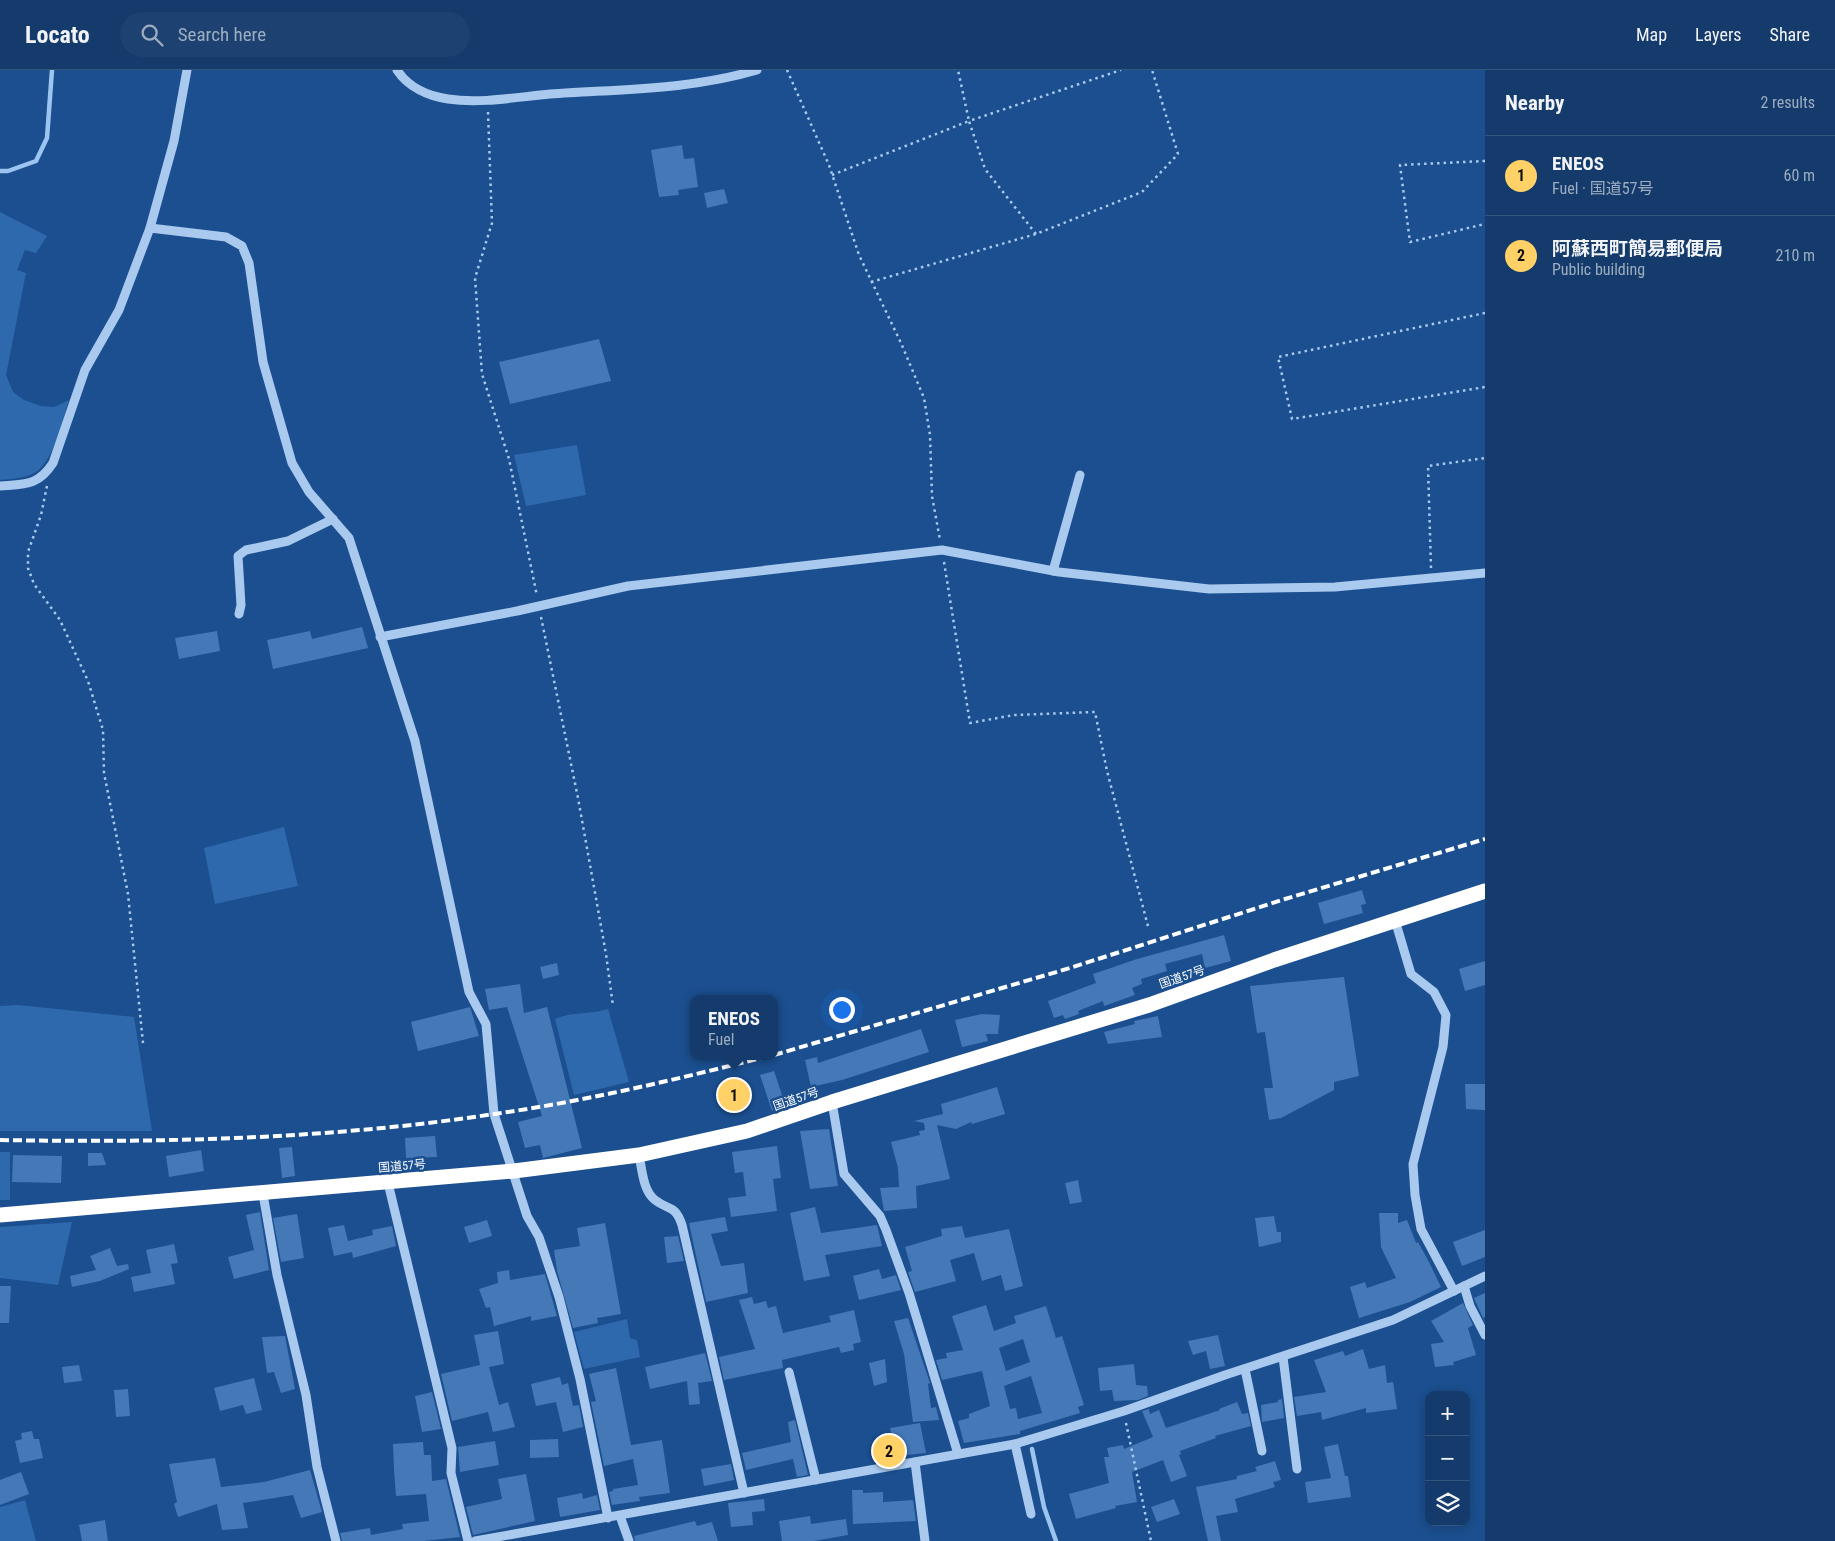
<!DOCTYPE html>
<html lang="en">
<head>
<meta charset="utf-8">
<style>
	:root { --surface:#143b6b; --page:#1d4271; --text:#f1f3f6; --muted:#9dadc1; --line:#33557e; --accent:#ffd166 }
	body { margin:0; font-family:"Roboto Condensed","Noto Sans JP",sans-serif; background:var(--page); color:var(--text) }
	.controls { position:absolute; right:15px; bottom:15px; display:grid; overflow:hidden; border-radius:10px; box-shadow:0 2px 12px #0003 }
	.controls button { width:45px; height:45px; display:grid; place-items:center; padding:0; border:0; border-bottom:1px solid var(--line); background:var(--surface); color:var(--text); font:25px sans-serif }
	.you { position:absolute; left:841px; top:939px; width:18px; height:18px; margin:-12px; border:4px solid #fff; border-radius:50%; background:#1a73e8; box-shadow:0 0 0 8px #1a73e833 }
	.badge { display:grid; place-items:center; width:32px; height:32px; border-radius:50%; background:var(--accent); color:#111; font-size:16px; font-weight:700 }
	.pin { position:absolute; translate:-50% -50%; border:2px solid #fff; box-shadow:0 1px 5px #0006 }
	.popup { position:absolute; left:690px; top:925px; width:88px; height:65px; box-sizing:border-box; display:grid; place-content:center; border-radius:10px; background:var(--surface); filter:drop-shadow(0 1px 4px #0005); font-size:16px; white-space:nowrap; color:var(--muted) }
	.popup b { font-size:19px; color:var(--text) }
	.popup::after { content:''; position:absolute; left:50%; top:100%; margin-left:-10px; border:10px solid transparent; border-top-color:var(--surface) }
	.list { margin:0; padding:0; list-style:none }
	h2 { display:flex; justify-content:space-between; align-items:center; height:65px; margin:0; padding:0 20px; font-size:21px }
	h2 small { font-size:16px; font-weight:400; color:var(--muted) }
	.list li { display:grid; grid-template-columns:32px 1fr auto; gap:15px; align-items:center; box-sizing:border-box; height:80px; padding:0 20px; border-top:1px solid var(--line) }
	.list b { display:block; font-size:19px; white-space:nowrap }
	.list p { margin:0; font-size:16px; white-space:nowrap; color:var(--muted) }
	.list em { font-size:16px; font-style:normal; color:var(--muted) }
	.icon { flex:none; width:28px; height:28px; fill:none; stroke:currentColor; stroke-width:2; stroke-linecap:round; stroke-linejoin:round }
	.map { position:relative; flex:none; width:1485px; height:1471px; overflow:hidden }
	header { display:flex; align-items:center; gap:30px; box-sizing:border-box; height:70px; padding:0 25px; background:var(--surface); border-bottom:1px solid var(--line) }
	header strong { font-size:24px }
	nav { display:flex; gap:28px; margin-inline-start:auto; font-size:18px }
	.search { width:350px; height:45px; background:var(--page); display:flex; align-items:center; gap:12px; box-sizing:border-box; padding:0 18px; border-radius:28px; color:var(--muted); font-size:19px }
	main { display:flex }
	aside { flex:1; background:var(--surface) }
	.map>svg:first-child { display:block }
</style>
</head>
<body>
<header>
<strong>Locato</strong>
<div class="search"><svg class="icon" aria-label="search" viewBox="0 0 24 24"><circle cx="10" cy="10" r="6"/><path d="M15 15l6 6"/></svg>Search here</div>
<nav><a>Map</a><a>Layers</a><a>Share</a></nav>
</header>
<main>
<div class="map">
<svg width="1485" height="1471" viewBox="0 0 1485 1471">
	<rect width="100%" height="100%" fill="#1b4f8f"/>
	<!-- green -->
	<g fill="#2e69ad">
		<path d="M0 142 47 166 36 183 25 180 17 200 26 203 6 305 13 322 24 330 41 336 54 337 69 330C62 350 53 394 34 403 25 408 11 409 0 410Z"/>
		<path d="M577 375 586 425 526 436 514 385Z"/>
		<path d="M284 757 298 816 215 834 204 778Z"/>
		<path d="M18 935 134 947 152 1061H0V936Z"/>
		<path d="M608 939 629 1012 574 1025 555 949C573 941 590 945 608 939Z"/>
		<rect x="0" y="1082" width="10" height="48"/>
		<path d="M72 1152 58 1215 0 1208V1157Z"/>
		<path d="M627 1249 630 1268 637 1270 640 1287 584 1299 574 1262Z"/>
		<path d="M25 1430 36 1471H0V1437Z"/>
	</g>
	<g fill="none" stroke-linecap="round" stroke-linejoin="round">
		<!-- stream -->
		<g stroke="#9cc4f0" stroke-width="4.5">
			<path d="M0 101H8L36 91 47 68 52 0"/>
			<path d="M1032 1379 1044 1437 1056 1471"/>
		</g>
	</g>
	<!-- building -->
	<g fill="#4478b7" fill-rule="evenodd">
		<path d="M682 75 684 89 694 88 698 117 678 120 679 125 659 127 651 80Z"/>
		<path d="M724 119 728 133 707 138 704 123Z"/>
		<path d="M599 269 611 311 510 334 499 292Z"/>
		<path d="M362 557 368 578 273 599 267 570 310 561 312 569Z"/>
		<path d="M217 561 220 581 179 589 175 568Z"/>
		<path d="M1362 820 1366 834 1361 835 1363 843 1324 854 1318 833Z"/>
		<path d="M1224 865 1231 891 1205 898 1202 884 1165 894 1167 901 1141 909 1142 914 1132 918 1135 925 1104 936 1103 931 1078 941 1079 944 1065 949 1063 945 1054 948 1048 931 1096 913 1093 904 1137 889Z"/>
		<path d="M1485 891V915L1465 921 1459 899Z"/>
		<path d="M557 893 559 905 543 909 540 897Z"/>
		<path d="M1344 907 1359 1006 1334 1012V1020L1281 1048 1269 1050 1264 1018H1273L1265 962 1257 963 1250 916Z"/>
		<path d="M520 914 524 943 547 937 582 1078 543 1088 540 1075 525 1078 518 1052 542 1046 507 937 489 940 485 919Z"/>
		<path d="M470 937 479 966 418 981 411 952Z"/>
		<path d="M982 944 1000 945 998 964H986L988 971 962 977 955 950Z"/>
		<path d="M1158 946 1162 967 1108 974 1104 962 1135 954 1134 951Z"/>
		<path d="M921 959 929 982 842 1010 811 1017 805 990 817 987 818 993Z"/>
		<path d="M774 1001 786 1037 772 1041 760 1005Z"/>
		<path d="M1465 1014H1485V1040L1466 1039Z"/>
		<path d="M997 1017 1005 1044 972 1054 971 1052 956 1059 937 1055 950 1109 916 1116 917 1138 884 1141 880 1118 899 1117 898 1098 891 1072 920 1065 919 1061 925 1060 924 1053 914 1051 943 1044 941 1034Z"/>
		<path d="M829 1059 838 1116 810 1119 800 1061Z"/>
		<path d="M435 1066 437 1087 406 1088 405 1068Z"/>
		<path d="M777 1076 781 1108 773 1109 777 1141 731 1147 728 1128 746 1126 743 1102 735 1103 732 1082Z"/>
		<path d="M292 1077 295 1106 282 1108 279 1078Z"/>
		<path d="M201 1080 204 1101 169 1107 166 1086Z"/>
		<path d="M88 1083H102L106 1095 88 1096Z"/>
		<path d="M13 1085 62 1086 61 1113 12 1112Z"/>
		<path d="M1078 1110 1082 1132 1070 1134 1065 1113Z"/>
		<path d="M815 1137 821 1163 877 1155 882 1176 825 1185 830 1206 804 1211 790 1143Z"/>
		<path d="M260 1142 269 1200 234 1209 228 1187 254 1180 246 1145Z"/>
		<path d="M1379 1143H1398V1153L1407 1150 1416 1173 1418 1172 1429 1192 1441 1217 1410 1232 1359 1248 1350 1217 1365 1212 1367 1218 1396 1208 1381 1177Z"/>
		<path d="M297 1144 304 1188 281 1192 273 1148Z"/>
		<path d="M1274 1146 1277 1162H1281V1172L1259 1177 1255 1148Z"/>
		<path d="M725 1147 728 1161 711 1164 721 1196 744 1193 748 1223 706 1232 689 1153Z"/>
		<path d="M487 1150 492 1166 469 1173 464 1157Z"/>
		<path d="M605 1153 621 1244 597 1248 598 1253 573 1258 557 1201 554 1180 580 1176 577 1158Z"/>
		<path d="M344 1155 348 1171 373 1165 372 1160 392 1156 396 1176 353 1188 352 1182 334 1186 328 1158Z"/>
		<path d="M962 1156 965 1168 1009 1159 1023 1216 1005 1221 1001 1205 982 1211 974 1183 950 1190 956 1211 915 1222 908 1202 912 1201 905 1177 942 1166 941 1159Z"/>
		<path d="M1485 1160V1187L1462 1196 1453 1172Z"/>
		<path d="M678 1166 684 1191 667 1193 664 1167Z"/>
		<path d="M174 1174 178 1193 171 1194 175 1214 134 1222 131 1207 151 1203 146 1180Z"/>
		<path d="M110 1178 117 1196 128 1194 129 1199 100 1211 72 1217 70 1206 96 1200 90 1186Z"/>
		<path d="M879 1199 882 1209 896 1205 901 1220 859 1230 853 1206Z"/>
		<path d="M509 1200 510 1210 545 1204 557 1246 531 1251V1246L494 1256 490 1237 486 1238 479 1219 498 1213 497 1202Z"/>
		<path d="M0 1216H11L9 1253H0Z"/>
		<path d="M1485 1223V1247L1483 1248 1474 1228Z"/>
		<path d="M752 1227 754 1234 766 1231 768 1238 776 1236 783 1263 831 1252 829 1246 854 1240 861 1272 853 1274 854 1280 841 1283 839 1277 782 1290 783 1298 724 1310 719 1287 755 1279 739 1230Z"/>
		<path d="M1463 1233 1473 1255 1468 1258 1476 1285 1453 1292 1454 1295 1435 1297 1431 1274 1444 1272 1431 1251Z"/>
		<path d="M986 1235 994 1261 1016 1253 1014 1246 1046 1236 1056 1268 1062 1266 1084 1335 1078 1337 1080 1343 1020 1361V1364L964 1373 958 1351 969 1348V1344L990 1336 982 1301 942 1310 936 1290 947 1288 946 1283 963 1280 952 1246ZM1023 1269 1030 1292 1006 1301 999 1278ZM1031 1306 1042 1343 1018 1349 1016 1338 1010 1339 1004 1316Z"/>
		<path d="M908 1248 930 1313 928 1314 931 1338 936 1337 939 1350 913 1352 904 1284 894 1251Z"/>
		<path d="M498 1261 504 1294 489 1297 499 1335 508 1332 515 1357 493 1362 488 1342 452 1351 441 1304 480 1295 474 1265Z"/>
		<path d="M1218 1265 1225 1296 1210 1299 1206 1281 1193 1285 1188 1271Z"/>
		<path d="M285 1266 295 1319 281 1323 274 1302 267 1303 262 1267Z"/>
		<path d="M1363 1279 1369 1299 1385 1295 1387 1313 1393 1312 1397 1339 1366 1343V1338L1322 1350 1321 1342 1297 1346 1294 1327 1326 1322 1314 1290 1343 1281 1345 1286Z"/>
		<path d="M705 1283 712 1311 698 1313 700 1334 689 1335 687 1311 650 1319 645 1297Z"/>
		<path d="M885 1289 887 1312 874 1316 869 1293Z"/>
		<path d="M1134 1294 1136 1315 1147 1316 1148 1326 1138 1330 1114 1331 1112 1320 1100 1321 1098 1298Z"/>
		<path d="M79 1295 82 1311 64 1313 62 1297Z"/>
		<path d="M616 1298 631 1375 662 1370 670 1423 639 1427 640 1431 612 1435 609 1422 613 1421V1419L638 1415 633 1389 604 1396 591 1332 596 1331 589 1304Z"/>
		<path d="M560 1307 562 1315 568 1313 573 1336 579 1335 583 1357 563 1362 556 1332 536 1336 531 1314Z"/>
		<path d="M254 1308 262 1340 246 1344 243 1335 220 1341 214 1318Z"/>
		<path d="M128 1319 130 1346 116 1347 114 1320Z"/>
		<path d="M432 1322 441 1359 422 1362 415 1326Z"/>
		<path d="M1282 1329 1284 1348 1262 1352 1261 1335 1278 1332V1330Z"/>
		<path d="M1237 1332 1242 1344 1248 1343 1251 1356 1215 1366 1216 1368 1180 1381 1181 1384 1179 1385 1187 1406 1171 1412 1163 1390 1132 1402 1137 1432 1115 1436 1116 1438 1076 1449 1069 1424 1109 1413 1104 1387H1109L1107 1378 1123 1375 1124 1379 1153 1367 1142 1341 1149 1339 1150 1344 1159 1340 1166 1358 1220 1340 1219 1339Z"/>
		<path d="M795 1350 808 1405 797 1407 793 1389 746 1400 742 1383 791 1372 788 1352Z"/>
		<path d="M920 1353 926 1383 888 1387 883 1369 892 1368 890 1358Z"/>
		<path d="M32 1361 34 1369H39L43 1388 20 1393 15 1371 22 1369 21 1363Z"/>
		<path d="M558 1369 559 1387 530 1388V1370Z"/>
		<path d="M495 1371 499 1395 460 1402 458 1377Z"/>
		<path d="M423 1372 424 1385H431L432 1411 446 1409 460 1467 424 1471H342L340 1463 370 1458 371 1465 403 1459 402 1454 429 1451 426 1424 396 1426 394 1400 393 1374Z"/>
		<path d="M1338 1374 1345 1406H1348L1351 1427 1308 1433 1305 1412 1331 1408 1324 1377Z"/>
		<path d="M215 1388 221 1417 264 1412 310 1400 322 1442 301 1448 293 1425 243 1433 248 1458 222 1460 217 1434 178 1447 174 1434 177 1432 169 1394Z"/>
		<path d="M1275 1391 1281 1410 1273 1412 1275 1417 1235 1429 1238 1442 1216 1446 1221 1471H1208L1196 1417 1237 1409V1406L1257 1401 1255 1397Z"/>
		<path d="M731 1394 734 1410 704 1416 701 1399Z"/>
		<path d="M21 1402 29 1424 0 1435V1410Z"/>
		<path d="M526 1404 535 1451 473 1465 466 1437 502 1429 498 1409Z"/>
		<path d="M852 1420H863V1423L883 1422V1432L913 1430 916 1451 853 1454Z"/>
		<path d="M582 1423 583 1429 597 1425 600 1440 560 1447 557 1428Z"/>
		<path d="M764 1429 765 1441 752 1442 753 1455 731 1457 728 1433Z"/>
		<path d="M1174 1429 1180 1444 1157 1452 1151 1437Z"/>
		<path d="M810 1446 811 1454 846 1449 848 1465 814 1471H782L779 1451Z"/>
		<path d="M105 1450 108 1471H82L79 1455Z"/>
		<path d="M695 1451 697 1456 712 1452 718 1471H635L634 1466Z"/>
	</g>
	<g fill="none" stroke-linecap="round" stroke-linejoin="round">
		<!-- path -->
		<g stroke="#a9c9ee" stroke-width="2.5" stroke-dasharray="2.5 4" stroke-linecap="butt">
			<path d="M787 0 829 95 859 185 901 273 924 328 930 365 932 426 940 470"/>
			<path d="M488 42 492 153 475 208 482 304 509 389 537 526"/>
			<path d="M1485 91 1400 95 1410 172 1485 154"/>
			<path d="M832 105 969 51 958 0"/>
			<path d="M1036 164 985 99 969 51 1121 0"/>
			<path d="M871 212 1036 164 1142 122 1178 84 1152 0"/>
			<path d="M1485 243 1278 287 1292 349 1485 317"/>
			<path d="M47 416 41 445 28 482V498L34 514 60 550 88 611 103 660 104 703 128 824 143 973"/>
			<path d="M944 492 970 653 1014 645 1095 642 1107 701 1149 860"/>
			<path d="M1431 498 1428 396 1485 388"/>
			<path d="M541 547 578 728 606 884 613 936"/>
			<path d="M1126 1353 1151 1471"/>
		</g>
		<!-- minor -->
		<g stroke="#a9c9ee" stroke-width="9">
			<path d="M397 0C408 17 428 26 448 29 481 34 517 27 550 24 620 19 690 20 757 0"/>
			<path d="M150 158 226 167 242 176 249 193 263 292 292 393 309 422 349 468 415 671 469 922 486 954 494 1044 527 1146 539 1167 559 1227 580 1309 608 1448"/>
			<path d="M0 416C25 414 38 416 53 393L85 300 119 240 150 158 174 71 187 0"/>
			<path d="M1053 501 1080 405"/>
			<path d="M239 544 241 535 238 486 246 480 288 471 333 449"/>
			<path d="M380 567 517 541 628 516 942 480 1059 502 1209 519 1335 517 1485 503"/>
			<path d="M1395 850 1411 904 1434 922 1446 945 1443 977 1413 1094 1415 1125 1421 1159 1454 1221"/>
			<path d="M832 1032 844 1104 880 1146 886 1160 909 1223 958 1384"/>
			<path d="M639 1085C642 1099 643 1121 655 1130 669 1141 675 1134 682 1155L744 1423"/>
			<path d="M388 1113 452 1378 451 1403 468 1471"/>
			<path d="M263 1124 277 1205 306 1325 317 1397 336 1471"/>
			<path d="M1464 1216 1470 1236 1485 1265"/>
			<path d="M1283 1287 1297 1399"/>
			<path d="M1245 1299 1262 1381"/>
			<path d="M789 1302 816 1410"/>
			<path d="M1015 1374 1031 1444"/>
			<path d="M915 1392 925 1471"/>
			<path d="M620 1446 629 1471"/>
			<path d="M475 1471 1015 1374 1124 1341 1225 1305 1393 1250 1485 1206"/>
		</g>
		<!-- highway -->
		<path stroke="#fff" stroke-width="15" d="M0 1145 514 1101 639 1085 747 1061 832 1032 1149 935 1274 890 1485 821"/>
		<!-- rail -->
		<g stroke="#fff" stroke-width="4" stroke-dasharray="9 4" stroke-linecap="butt">
			<path d="M774 985 1070 898 1285 829 1485 769"/>
			<path d="M0 1070C165 1073 331 1069 494 1044 587 1031 678 1009 769 986"/>
		</g>
	</g>
	<g text-anchor="middle" dominant-baseline="central" stroke-width="5" stroke-linejoin="round" paint-order="stroke">
		<!-- street labels -->
		<g font-size="12" fill="#fff" stroke="#1b4f8f">
			<text transform="translate(1182 907) rotate(-19)">国道57号</text>
			<text transform="translate(796 1029) rotate(-19)">国道57号</text>
			<text transform="translate(402 1096) rotate(-5)">国道57号</text>
		</g>
	</g>
</svg>
<div class="controls">
<button>+</button>
<button>−</button>
<button><svg class="icon" aria-label="layers" viewBox="0 0 24 24"><path d="M12 4l9 5-9 5-9-5zM3 14l9 5 9-5"/></svg></button>
</div>
<div class="you"></div>
<div class="pin badge" style="left:734px;top:1025px">1</div>
<div class="popup"><b>ENEOS</b>Fuel</div>
<div class="pin badge" style="left:889px;top:1381px">2</div>
</div>
<aside>
<h2>Nearby<small>2 results</small></h2>
<ul class="list">
<li><span class="badge">1</span><div><b>ENEOS</b><p>Fuel · 国道57号</p></div><em>60 m</em></li>
<li><span class="badge">2</span><div><b>阿蘇西町簡易郵便局</b><p>Public building</p></div><em>210 m</em></li>
</ul>
</aside>
</main>
</body>
</html>
